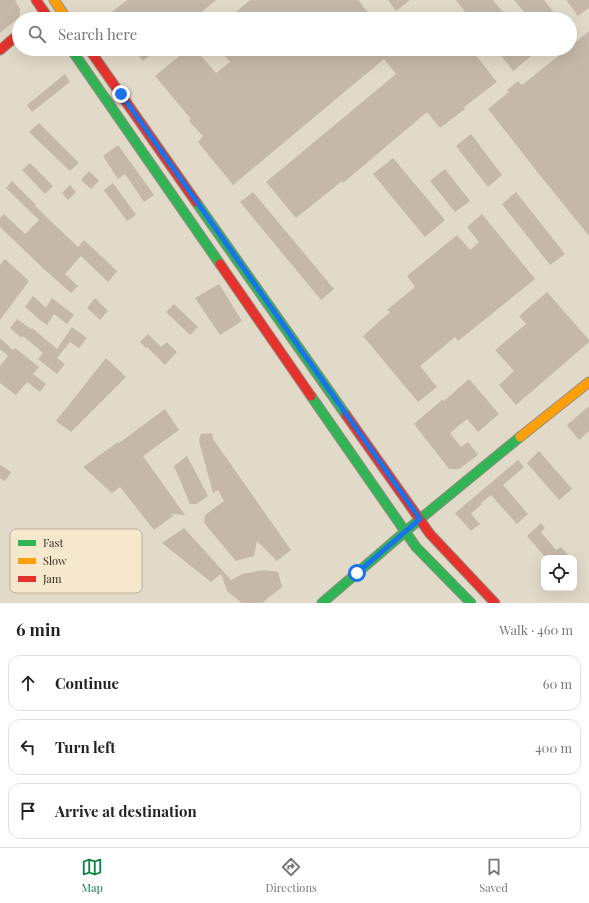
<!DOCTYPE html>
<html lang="en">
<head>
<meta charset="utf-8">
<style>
	:root { --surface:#fff; --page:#f6f6f6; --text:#222; --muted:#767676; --line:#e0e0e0; --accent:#0b8043 }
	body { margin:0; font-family:"Playfair Display",serif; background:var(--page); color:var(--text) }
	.controls { position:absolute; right:12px; bottom:12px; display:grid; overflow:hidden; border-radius:8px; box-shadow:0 4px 16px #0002 }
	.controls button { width:36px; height:36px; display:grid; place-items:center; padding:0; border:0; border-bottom:1px solid var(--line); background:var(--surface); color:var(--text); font:20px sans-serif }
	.stop { position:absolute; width:12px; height:12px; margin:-9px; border:3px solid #1a73e8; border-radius:50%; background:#fff }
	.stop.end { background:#1a73e8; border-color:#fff; box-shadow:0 1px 4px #0008 }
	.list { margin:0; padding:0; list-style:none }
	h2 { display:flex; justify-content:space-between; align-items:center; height:52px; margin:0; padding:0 16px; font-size:17px }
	h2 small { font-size:13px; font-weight:400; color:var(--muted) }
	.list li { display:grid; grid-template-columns:26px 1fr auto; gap:12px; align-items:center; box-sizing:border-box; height:56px; margin:0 8px 8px; padding:0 8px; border:1px solid var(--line); border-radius:12px }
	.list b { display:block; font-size:15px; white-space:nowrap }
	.list em { font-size:13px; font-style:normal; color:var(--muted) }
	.icon { flex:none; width:22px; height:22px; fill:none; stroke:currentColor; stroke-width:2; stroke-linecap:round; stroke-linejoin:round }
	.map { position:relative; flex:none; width:589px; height:603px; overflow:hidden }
	.search { position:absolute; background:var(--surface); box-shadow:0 4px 16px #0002; left:12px; right:12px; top:12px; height:44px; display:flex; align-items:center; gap:10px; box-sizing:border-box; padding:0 14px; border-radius:22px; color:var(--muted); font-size:15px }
	.sheet { height:244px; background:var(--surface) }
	nav { display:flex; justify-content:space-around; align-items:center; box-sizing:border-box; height:56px; border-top:1px solid var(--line); background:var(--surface); font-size:11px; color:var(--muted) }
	nav a { display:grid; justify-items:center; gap:2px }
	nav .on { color:var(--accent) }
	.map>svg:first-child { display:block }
</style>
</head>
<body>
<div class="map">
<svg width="589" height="603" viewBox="0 0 589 603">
	<rect width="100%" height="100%" fill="#e2dac8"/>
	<!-- building -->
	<g fill="#c5b8a9">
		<path d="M0 0H15L20 9 19 17 0 33Z"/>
		<path d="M127 0H216L193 19H103Z"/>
		<path d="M250 0H358L373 19H228Z"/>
		<path d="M388 0H410L396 11Z"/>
		<path d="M456 0H493L508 19H471Z"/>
		<path d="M514 0H544L559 19H530Z"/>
		<path d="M566 0H589V8L578 16Z"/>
		<path d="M589 31V236L535 169 488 109 509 92 507 90 518 81 522 85 567 49H570V47Z"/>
		<path d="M133 49H158L143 61Z"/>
		<path d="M188 49H208L200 55 216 73 230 62 218 49H471L497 82 464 107 465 109 440 128 427 112 343 183 342 181 296 218 266 182 396 74 384 59 233 185 198 142 203 136 189 121 191 119 155 76Z"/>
		<path d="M496 49H540L513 71Z"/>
		<path d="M65 74 70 82 32 112 27 105Z"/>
		<path d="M39 123 79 163 70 171 29 132Z"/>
		<path d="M471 134 502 175 488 187 456 146Z"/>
		<path d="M118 145 154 195 144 202 125 174 118 179 103 156Z"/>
		<path d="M393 158 445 220 425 237 373 174Z"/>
		<path d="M30 163 53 186 45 194 22 170Z"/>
		<path d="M445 169 470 201 455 212 430 181Z"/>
		<path d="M89 171 99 181 91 189 81 180Z"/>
		<path d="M12 181 36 205 35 206 78 247 84 240 117 271 108 282 81 256 65 274 78 286 71 293 46 271 0 227V218L4 214 25 234 39 220 6 188Z"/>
		<path d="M113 183 136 215 127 221 104 190Z"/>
		<path d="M70 185 76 192 68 200 62 193Z"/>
		<path d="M253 192 334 289 321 300 240 202Z"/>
		<path d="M516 192 565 254 550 265 502 204Z"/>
		<path d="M482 214 535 279 458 341 455 337 420 366 437 387 418 402 363 336 390 312 387 310 415 287 407 276 457 235 470 250 479 242 467 227Z"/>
		<path d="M5 259 29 281 0 320V265Z"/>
		<path d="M219 284 242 321 220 335 195 298Z"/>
		<path d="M547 292 589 340V342L516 405 499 385 514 371 495 350 526 324 519 316Z"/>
		<path d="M33 296 46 308 52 298 74 315 67 324 54 314 47 325 40 320 25 307Z"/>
		<path d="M95 298 108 311 100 320 87 308Z"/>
		<path d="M174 304 198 327 190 335 166 312Z"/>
		<path d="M17 319 31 329 32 328 57 349 72 327 87 338 79 348 70 342 57 358 65 364 57 374 38 359 43 353 23 336 22 338 10 328Z"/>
		<path d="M148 334 161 347 167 342 177 352 165 365 147 347 146 348 140 342Z"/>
		<path d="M0 338 13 350 15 348 39 367 33 374 46 384 40 392 27 382 16 395 0 383V366L8 356 0 349Z"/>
		<path d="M106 358 126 377 71 432 56 421Z"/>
		<path d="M469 379 499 414 478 432 467 419 450 433 461 447 468 442 478 455 459 469H449L414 424 443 399 444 401Z"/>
		<path d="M589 406V431L579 440 567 425Z"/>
		<path d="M165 409 179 430 143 456 185 515 171 514 173 516 154 530 120 487 112 493 83 467 118 442 119 443Z"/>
		<path d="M212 433 213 439 291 550 277 561 257 541 254 556 236 561 204 523 205 515 224 501 218 490 213 493 200 445 199 440 201 434Z"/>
		<path d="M539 451 572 489 559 500 527 463Z"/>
		<path d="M187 456 208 496 196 504H190L174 466Z"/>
		<path d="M518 460 524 467 503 485 528 514 517 524 491 495 481 503 482 504 471 514 480 524 471 531 455 513 499 476Z"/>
		<path d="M0 465 11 472 5 481 0 478Z"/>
		<path d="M541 523 545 528 541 532 556 550 561 547 568 555 564 558H546L527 536Z"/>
		<path d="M184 528 231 580 242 574 264 570 278 572 282 587 262 603H242L227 591 221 574 211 582 162 543Z"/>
	</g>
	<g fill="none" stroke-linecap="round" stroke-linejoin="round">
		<!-- fast casing -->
		<g stroke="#968e82" stroke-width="11">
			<g id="fast">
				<path d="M71 49 220 264"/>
				<path d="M196 202 346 415"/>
				<path d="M311 396 416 547 471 603"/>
				<path d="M322 603 420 519 520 437"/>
			</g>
		</g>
		<!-- slow casing -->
		<g stroke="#968e82" stroke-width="11">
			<g id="slow">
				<path d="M54 0 67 19"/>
				<path d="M520 437 589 382"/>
			</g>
		</g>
		<!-- jam casing -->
		<g stroke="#968e82" stroke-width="11">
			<g id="jam">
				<path d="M36 0 49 19"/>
				<path d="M37 19 45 13"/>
				<path d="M89 49 196 202"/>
				<path d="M0 50 19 34"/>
				<path d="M220 264 311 396"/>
				<path d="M346 415 430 534 495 603"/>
			</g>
		</g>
		<!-- fast -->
		<use href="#fast" stroke="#30b455" stroke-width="9"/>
		<!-- slow -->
		<use href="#slow" stroke="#ff9f0a" stroke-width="9"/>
		<!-- jam -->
		<use href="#jam" stroke="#e5322d" stroke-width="9"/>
	</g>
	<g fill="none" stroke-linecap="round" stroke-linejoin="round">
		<!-- route -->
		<path stroke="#1a73e8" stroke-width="5" d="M121 94 420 519 357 573"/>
	</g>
	<!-- legend -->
	<rect x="10" y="529" width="132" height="64" rx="6" fill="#f5e8cd" stroke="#bbae98" stroke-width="1"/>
	<rect x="18" y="540" width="18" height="6" fill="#30b455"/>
	<rect x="18" y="558" width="18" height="6" fill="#ff9f0a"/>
	<rect x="18" y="576" width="18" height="6" fill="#e5322d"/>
	<g font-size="11" fill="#34271b">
		<text x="43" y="547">Fast</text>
		<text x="43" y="565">Slow</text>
		<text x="43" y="583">Jam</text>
	</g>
</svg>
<div class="controls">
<button><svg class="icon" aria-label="locate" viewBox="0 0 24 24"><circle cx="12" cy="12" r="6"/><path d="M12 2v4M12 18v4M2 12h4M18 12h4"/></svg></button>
</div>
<div class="stop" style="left:357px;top:573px"></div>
<div class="stop end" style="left:121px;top:94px"></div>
<div class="search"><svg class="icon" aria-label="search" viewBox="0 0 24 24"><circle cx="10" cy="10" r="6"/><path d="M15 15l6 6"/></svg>Search here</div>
</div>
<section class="sheet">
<h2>6 min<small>Walk · 460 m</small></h2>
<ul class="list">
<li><svg class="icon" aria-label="ahead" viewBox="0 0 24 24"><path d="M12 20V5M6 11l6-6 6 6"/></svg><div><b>Continue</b></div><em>60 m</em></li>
<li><svg class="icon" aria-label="left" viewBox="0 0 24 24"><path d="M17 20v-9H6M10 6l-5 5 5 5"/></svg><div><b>Turn left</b></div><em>400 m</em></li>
<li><svg class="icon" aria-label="arrive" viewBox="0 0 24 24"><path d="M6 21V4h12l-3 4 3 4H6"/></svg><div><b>Arrive at destination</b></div></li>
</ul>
</section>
<nav>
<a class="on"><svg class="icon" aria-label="map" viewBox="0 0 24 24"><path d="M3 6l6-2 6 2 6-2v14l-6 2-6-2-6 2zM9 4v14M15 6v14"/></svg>Map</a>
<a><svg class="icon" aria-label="directions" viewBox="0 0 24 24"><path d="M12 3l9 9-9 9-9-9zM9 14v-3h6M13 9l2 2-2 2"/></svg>Directions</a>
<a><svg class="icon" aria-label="saved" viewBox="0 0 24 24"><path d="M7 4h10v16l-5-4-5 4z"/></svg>Saved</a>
</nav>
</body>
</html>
